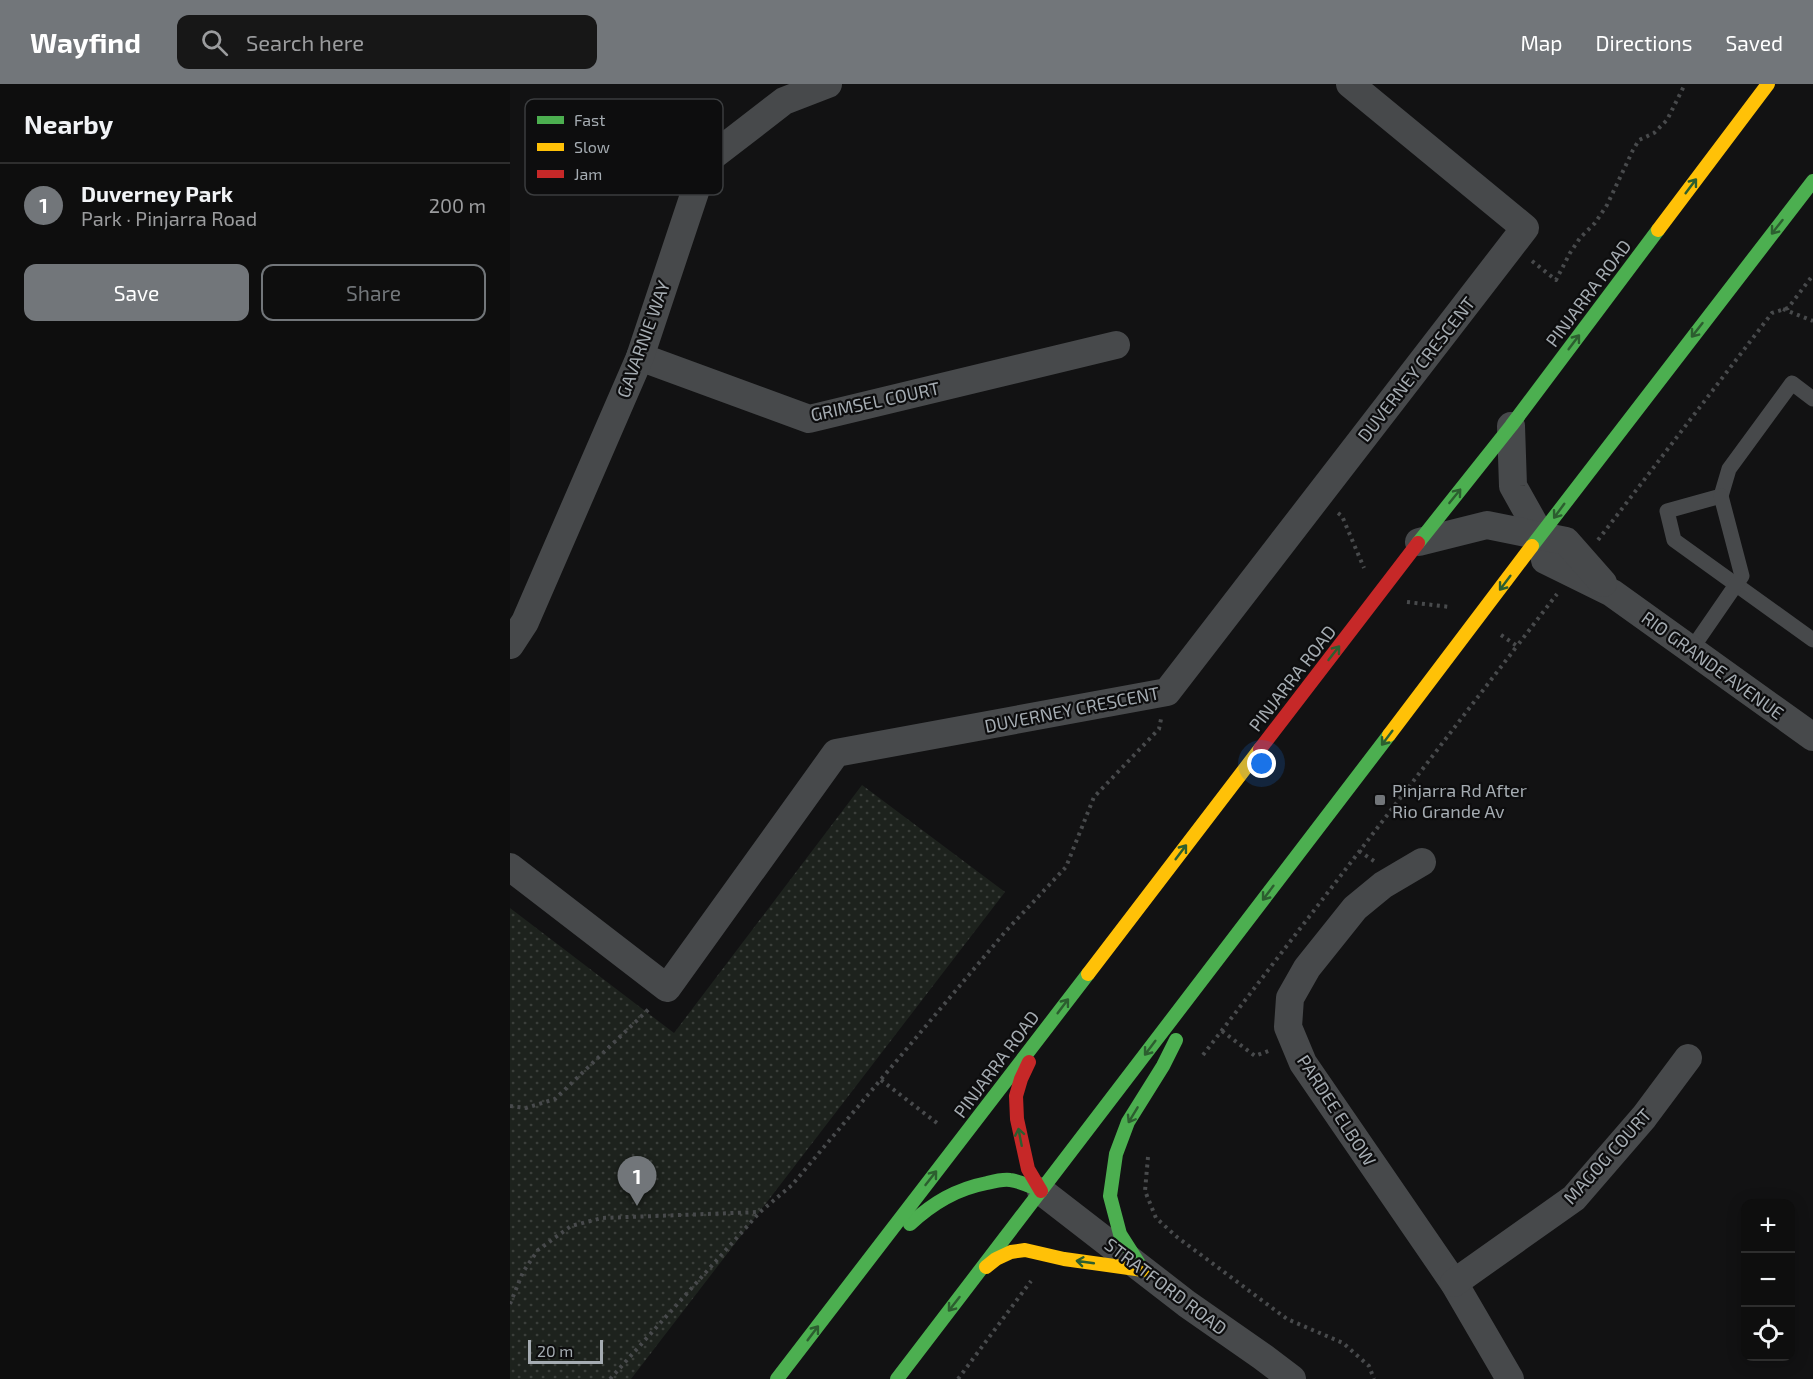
<!DOCTYPE html>
<html lang="en">
<head>
<meta charset="utf-8">
<style>
	:root { --surface:#0e0e0e; --page:#171717; --text:#f1f3f6; --muted:#9b9c9e; --line:#2e2e2e; --accent:#72767a }
	body { margin:0; font-family:"Exo 2",sans-serif; background:var(--page); color:var(--text) }
	.controls { position:absolute; right:18px; bottom:18px; display:grid; overflow:hidden; border-radius:12px; box-shadow:0 3px 15px #0003 }
	.controls button { width:54px; height:54px; display:grid; place-items:center; padding:0; border:0; border-bottom:2px solid var(--line); background:var(--surface); color:var(--text); font:30px sans-serif }
	.scale { position:absolute; left:18px; bottom:15px; width:75px; box-sizing:border-box; padding-left:6px; border:3px solid #a5acb2; border-top:0; font-size:16px; line-height:21px; white-space:nowrap; color:#a5acb2; -webkit-text-stroke:4px #0d0d0e; paint-order:stroke }
	.you { position:absolute; left:752px; top:680px; width:21px; height:21px; margin:-15px; border:4px solid #fff; border-radius:50%; background:#1a73e8; box-shadow:0 0 0 9px #1a73e833 }
	.badge { display:grid; place-items:center; width:39px; height:39px; border-radius:50%; background:var(--accent); color:#fff; font-size:20px; font-weight:700 }
	.pin { position:absolute; translate:-50% -50px; filter:drop-shadow(0 2px 3px #0008) }
	.pin::after { content:''; position:absolute; top:32px; width:21px; height:18px; background:inherit; clip-path:polygon(0 0,100% 0,50% 100%) }
	.list { margin:0; padding:0; list-style:none }
	h2 { display:flex; justify-content:space-between; align-items:center; height:78px; margin:0; padding:0 24px; font-size:26px }
	h2 small { font-size:20px; font-weight:400; color:var(--muted) }
	.list li { display:grid; grid-template-columns:39px 1fr auto; gap:18px; align-items:center; box-sizing:border-box; height:84px; padding:0 24px; border-top:2px solid var(--line) }
	.list b { display:block; font-size:22px; white-space:nowrap }
	.list p { margin:0; font-size:20px; white-space:nowrap; color:var(--muted) }
	.list em { font-size:20px; font-style:normal; color:var(--muted) }
	.actions { display:flex; gap:12px; padding:18px 24px }
	.actions a { flex:1; padding:14px 0; border:2px solid var(--accent); border-radius:12px; text-align:center; font-size:21px; color:var(--accent) }
	.actions .main { background:var(--accent); color:#fff }
	.icon { flex:none; width:33px; height:33px; fill:none; stroke:currentColor; stroke-width:2; stroke-linecap:round; stroke-linejoin:round }
	.map { position:relative; flex:none; width:1303px; height:1295px; overflow:hidden }
	header { display:flex; align-items:center; gap:36px; box-sizing:border-box; height:84px; padding:0 30px; background:var(--accent); color:#fff }
	header strong { font-size:28px }
	nav { display:flex; gap:33px; margin-inline-start:auto; font-size:21px }
	.search { width:420px; height:54px; background:var(--page); display:flex; align-items:center; gap:15px; box-sizing:border-box; padding:0 21px; border-radius:12px; color:var(--muted); font-size:22px }
	main { display:flex }
	aside { flex:1; background:var(--surface) }
	.map>svg:first-child { display:block }
</style>
</head>
<body>
<header>
<strong>Wayfind</strong>
<div class="search"><svg class="icon" aria-label="search" viewBox="0 0 24 24"><circle cx="10" cy="10" r="6"/><path d="M15 15l6 6"/></svg>Search here</div>
<nav><a>Map</a><a>Directions</a><a>Saved</a></nav>
</header>
<main>
<aside>
<h2>Nearby<small></small></h2>
<ul class="list">
<li><span class="badge">1</span><div><b>Duverney Park</b><p>Park · Pinjarra Road</p></div><em>200 m</em></li>
</ul>
<div class="actions"><a class="main">Save</a><a>Share</a></div>
</aside>
<div class="map">
<svg width="1303" height="1295" viewBox="0 0 1303 1295">
	<defs>
		<pattern id="park-dots" width="8" height="8" patternUnits="userSpaceOnUse" patternTransform="scale(1.5)"><rect width="8" height="8" fill="#1d221d"/><path d="M2 2h.1M6 6h.1" fill="none" stroke="#3b3f3b" stroke-width="1.8" stroke-linecap="round"/></pattern>
	</defs>
	<rect width="100%" height="100%" fill="#121213"/>
	<!-- park -->
	<path fill="url(#park-dots)" d="M352 701 495 808 121 1295H0V824L164 949Z"/>
	<g fill="none" stroke-linecap="round" stroke-linejoin="round">
		<!-- path -->
		<g stroke="#484a4c" stroke-width="4" stroke-dasharray="3 4.5" stroke-linecap="butt">
			<path d="M1022 177 1046 196 1060 169 1070 154 1085 139 1097 121 1123 66 1129 56 1144 49 1157 36 1175 0"/>
			<path d="M1273 225 1303 237"/>
			<path d="M828 429 832 432 854 484"/>
			<path d="M1088 456 1262 229 1278 224 1303 191"/>
			<path d="M897 518 940 523"/>
			<path d="M991 551 1007 562 1047 510"/>
			<path d="M849 767 864 777"/>
			<path d="M712 947 745 972 761 966"/>
			<path d="M693 971 1007 562"/>
			<path d="M371 996 427 1039"/>
			<path d="M0 1022 16 1024 45 1015 141 923"/>
			<path d="M638 1073 635 1107 646 1134 667 1153 777 1235 833 1259 859 1282 864 1295"/>
			<path d="M0 1220 13 1188 28 1166 61 1142 92 1134 249 1128"/>
			<path d="M100 1295 250 1128 282 1101 495 848 556 783 584 713 649 645 651 635"/>
			<path d="M448 1295 521 1197"/>
		</g>
		<!-- lane -->
		<g stroke="#47494b" stroke-width="15">
			<path d="M1303 315 1282 299 1219 385 1211 412 1157 427 1164 456 1303 556"/>
			<path d="M1181 566 1232 492 1211 412"/>
		</g>
		<!-- street -->
		<g stroke="#47494b" stroke-width="28">
			<path d="M130 273 299 335 606 261"/>
			<path d="M1001 342 1003 402 1031 452 1035 476 1102 509 1303 653"/>
			<path d="M909 458 977 441 1056 457 1093 499"/>
			<path d="M0 561 15 538 130 273 195 78 274 17 318 0"/>
			<path d="M912 778 873 801 845 824 797 884 780 914 778 943 793 979 944 1199 1000 1295"/>
			<path d="M0 783 157 904 326 669 657 608 1015 144 840 0"/>
			<path d="M531 1107 677 1220 753 1273 782 1295"/>
			<path d="M944 1199 1064 1114 1134 1033 1178 974"/>
		</g>
		<!-- fast -->
		<g stroke="#4caf50" stroke-width="14">
			<path d="M908 459 1001 342 1148 146"/>
			<path d="M1022 462 1303 97"/>
			<path d="M400 1140C423 1119 446 1105 477 1099 485 1097 493 1095 500 1096 511 1097 521 1103 531 1107"/>
			<path d="M633 1186 610 1150 600 1112 606 1070 618 1038 653 982 666 956"/>
			<path d="M267 1295 578 890"/>
			<path d="M387 1295 879 651"/>
		</g>
		<!-- slow -->
		<g stroke="#ffc107" stroke-width="14">
			<path d="M1148 146 1258 0"/>
			<path d="M879 651 1022 462"/>
			<path d="M578 890 750 665"/>
			<path d="M476 1183 486 1175 501 1168 515 1166 554 1175 633 1186"/>
		</g>
		<!-- jam -->
		<g stroke="#c62828" stroke-width="14">
			<path d="M750 665 908 459"/>
			<path d="M519 978 511 995 506 1012 507 1035 518 1085 531 1107"/>
		</g>
	</g>
	<!-- one-way arrows -->
	<defs><path id="oneway-shaft" d="M-6 0H5M1.5-3L5.5 0L1.5 3" fill="none" stroke-width="1.6" stroke-linecap="round" stroke-linejoin="round" transform="scale(1.5)"/></defs>
	<g stroke="#2c5e2f">
		<use href="#oneway-shaft" transform="translate(1181 102) rotate(-53)"/>
		<use href="#oneway-shaft" transform="translate(1267 143) rotate(128)"/>
		<use href="#oneway-shaft" transform="translate(1187 246) rotate(128)"/>
		<use href="#oneway-shaft" transform="translate(1064 258) rotate(-53)"/>
		<use href="#oneway-shaft" transform="translate(945 412) rotate(-51)"/>
		<use href="#oneway-shaft" transform="translate(1049 427) rotate(126)"/>
		<use href="#oneway-shaft" transform="translate(995 499) rotate(127)"/>
		<use href="#oneway-shaft" transform="translate(824 569) rotate(-52)"/>
		<use href="#oneway-shaft" transform="translate(877 654) rotate(127)"/>
		<use href="#oneway-shaft" transform="translate(671 768) rotate(-53)"/>
		<use href="#oneway-shaft" transform="translate(758 809) rotate(127)"/>
		<use href="#oneway-shaft" transform="translate(553 922) rotate(-53)"/>
		<use href="#oneway-shaft" transform="translate(640 964) rotate(127)"/>
		<use href="#oneway-shaft" transform="translate(623 1031) rotate(121)"/>
		<use href="#oneway-shaft" transform="translate(510 1053) rotate(-101)"/>
		<use href="#oneway-shaft" transform="translate(421 1094) rotate(-52)"/>
		<use href="#oneway-shaft" transform="translate(575 1178) rotate(-172)"/>
		<use href="#oneway-shaft" transform="translate(444 1220) rotate(128)"/>
		<use href="#oneway-shaft" transform="translate(303 1249) rotate(-53)"/>
	</g>
	<!-- markers -->
	<rect fill="#72767a" stroke="#0d0d0e" stroke-width="2" x="864" y="710" width="12" height="12" rx="3"/>
	<g text-anchor="middle" dominant-baseline="central" stroke-width="4.5" stroke-linejoin="round" paint-order="stroke">
		<!-- street labels -->
		<g font-size="18" fill="#a5acb2" stroke="#0d0d0e">
			<text transform="translate(1078 209) rotate(-53)">PINJARRA ROAD</text>
			<text transform="translate(133 255) rotate(-70)">GAVARNIE WAY</text>
			<text transform="translate(906 285) rotate(-52)">DUVERNEY CRESCENT</text>
			<text transform="translate(365 317) rotate(-12)">GRIMSEL COURT</text>
			<text transform="translate(1203 581) rotate(36)">RIO GRANDE AVENUE</text>
			<text transform="translate(782 594) rotate(-52)">PINJARRA ROAD</text>
			<text transform="translate(562 625) rotate(-11)">DUVERNEY CRESCENT</text>
			<text transform="translate(486 980) rotate(-53)">PINJARRA ROAD</text>
			<text transform="translate(827 1026) rotate(57)">PARDEE ELBOW</text>
			<text transform="translate(1097 1072) rotate(-48)">MAGOG COURT</text>
			<text transform="translate(656 1202) rotate(37)">STRATFORD ROAD</text>
		</g>
		<!-- poi labels -->
		<g font-size="18" fill="#a5acb2" stroke="#0d0d0e" text-anchor="start">
			<text x="882" y="706">Pinjarra Rd After<tspan x="882" dy="21">Rio Grande Av</tspan></text>
		</g>
	</g>
	<!-- legend -->
	<rect x="15" y="15" width="198" height="96" rx="9" fill="#0d0d0e" stroke="#3b3d3f" stroke-width="1.5"/>
	<rect x="27" y="32" width="27" height="8" fill="#4caf50"/>
	<rect x="27" y="59" width="27" height="8" fill="#ffc107"/>
	<rect x="27" y="86" width="27" height="8" fill="#c62828"/>
	<g font-size="16" fill="#a5acb2">
		<text x="64" y="42">Fast</text>
		<text x="64" y="69">Slow</text>
		<text x="64" y="96">Jam</text>
	</g>
</svg>
<div class="controls">
<button>+</button>
<button>−</button>
<button><svg class="icon" aria-label="locate" viewBox="0 0 24 24"><circle cx="12" cy="12" r="6"/><path d="M12 2v4M12 18v4M2 12h4M18 12h4"/></svg></button>
</div>
<div class="scale">20 m</div>
<div class="you"></div>
<div class="pin badge" style="left:127px;top:1122px">1</div>
</div>
</main>
</body>
</html>
